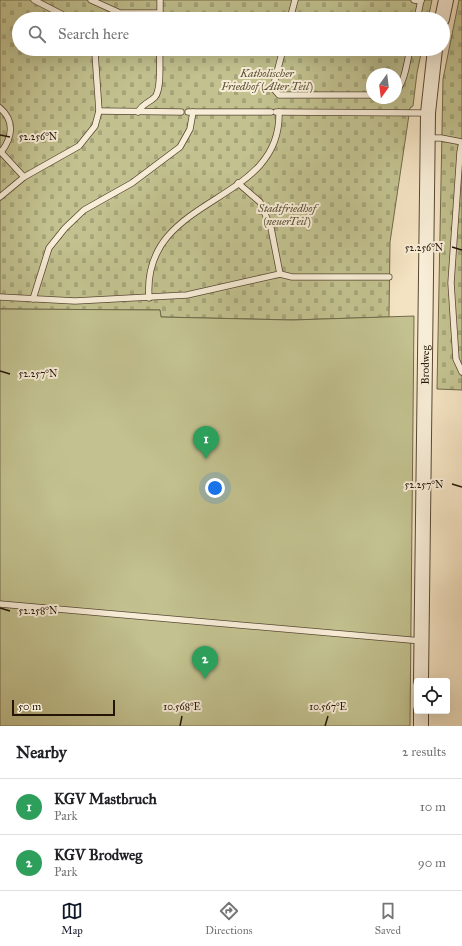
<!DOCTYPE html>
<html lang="en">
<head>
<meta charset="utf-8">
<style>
	:root { --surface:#fff; --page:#f6f6f6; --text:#202124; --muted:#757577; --line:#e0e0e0; --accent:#111827 }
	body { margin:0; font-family:"IM FELL Great Primer",serif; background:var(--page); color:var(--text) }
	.controls { position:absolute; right:12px; bottom:12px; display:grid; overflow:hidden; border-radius:4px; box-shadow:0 4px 16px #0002 }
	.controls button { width:36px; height:36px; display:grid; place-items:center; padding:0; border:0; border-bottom:1px solid var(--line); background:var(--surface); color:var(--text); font:20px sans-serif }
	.compass { position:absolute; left:366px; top:68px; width:36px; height:36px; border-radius:50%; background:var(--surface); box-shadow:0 4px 16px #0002; rotate:194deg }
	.scale { position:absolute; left:12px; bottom:10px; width:103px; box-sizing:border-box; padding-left:4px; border:2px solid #231406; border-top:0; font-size:11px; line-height:14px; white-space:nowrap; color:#231406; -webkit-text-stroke:3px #f8edd7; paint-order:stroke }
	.you { position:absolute; left:215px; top:488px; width:14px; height:14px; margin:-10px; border:3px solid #fff; border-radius:50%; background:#1a73e8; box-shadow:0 0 0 6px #1a73e833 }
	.badge { display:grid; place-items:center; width:26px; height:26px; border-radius:50%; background:var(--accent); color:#fff; font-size:13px; font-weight:700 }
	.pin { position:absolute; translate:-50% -33px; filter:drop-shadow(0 1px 2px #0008) }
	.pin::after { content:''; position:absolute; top:21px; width:14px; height:12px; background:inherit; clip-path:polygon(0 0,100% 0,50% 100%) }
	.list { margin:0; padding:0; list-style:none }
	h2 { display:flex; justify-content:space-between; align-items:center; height:52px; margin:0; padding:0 16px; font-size:17px }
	h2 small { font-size:13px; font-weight:400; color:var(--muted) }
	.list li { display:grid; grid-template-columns:26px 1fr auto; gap:12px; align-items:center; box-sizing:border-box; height:56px; padding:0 16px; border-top:1px solid var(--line) }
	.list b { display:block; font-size:15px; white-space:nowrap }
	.list p { margin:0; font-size:13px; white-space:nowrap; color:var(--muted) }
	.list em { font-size:13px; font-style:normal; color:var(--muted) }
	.icon { flex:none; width:22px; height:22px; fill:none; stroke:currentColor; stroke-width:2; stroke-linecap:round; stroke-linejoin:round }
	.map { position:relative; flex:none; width:462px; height:726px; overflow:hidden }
	.search { position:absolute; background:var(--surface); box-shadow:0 4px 16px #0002; left:12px; right:12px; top:12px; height:44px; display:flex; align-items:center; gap:10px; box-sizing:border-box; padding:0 14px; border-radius:22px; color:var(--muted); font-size:15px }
	.sheet { height:164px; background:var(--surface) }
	nav { display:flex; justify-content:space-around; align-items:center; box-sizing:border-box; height:56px; border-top:1px solid var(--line); background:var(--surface); font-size:11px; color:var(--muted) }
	nav a { display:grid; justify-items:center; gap:2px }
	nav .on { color:var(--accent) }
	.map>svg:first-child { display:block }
</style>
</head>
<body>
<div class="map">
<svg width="462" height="726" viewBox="0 0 462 726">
	<defs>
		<pattern id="cemetery-stones" width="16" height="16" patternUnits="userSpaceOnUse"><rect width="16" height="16" fill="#c2c18f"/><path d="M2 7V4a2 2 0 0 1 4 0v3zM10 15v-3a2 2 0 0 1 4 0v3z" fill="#a6a57a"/></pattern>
	</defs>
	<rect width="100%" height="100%" fill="#f4e3c2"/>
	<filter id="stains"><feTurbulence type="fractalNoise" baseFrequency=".005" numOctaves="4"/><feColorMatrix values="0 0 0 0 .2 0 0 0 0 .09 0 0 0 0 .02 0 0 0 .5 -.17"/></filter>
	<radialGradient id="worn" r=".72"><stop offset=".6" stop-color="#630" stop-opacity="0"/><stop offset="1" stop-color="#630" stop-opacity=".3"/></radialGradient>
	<!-- cemetery -->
	<g fill="url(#cemetery-stones)" stroke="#726a4a" fill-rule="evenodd">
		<path d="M0 0H432L428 19H19V49H422L417 73 413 106 410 108 390 242 389 317 292 320 161 317 160 310 0 309ZM372 74H396V98H372Z"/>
		<path d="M459 0H462V390L437 389 443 79Z"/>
	</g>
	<!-- garden -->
	<path fill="#c2c18f" stroke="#726a4a" d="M0 309 160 310 161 317 292 320 414 316 410 726H0Z"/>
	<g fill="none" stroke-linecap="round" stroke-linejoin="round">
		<!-- service casing -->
		<g stroke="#574835" stroke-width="7">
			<g id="service">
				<path d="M34 0 71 19"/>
				<path d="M91 0 120 13H160"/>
				<path d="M414 0 421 1"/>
				<path d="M160 19V0"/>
				<path d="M290 19 295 0"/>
				<path d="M417 19 421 0"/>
				<path d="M283 49 273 88 279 95H372"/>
				<path d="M396 92C405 81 407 62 410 49"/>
				<path d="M0 108C15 121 12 137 2 151"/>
				<path d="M99 111 181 112"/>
				<path d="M138 112C143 103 149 103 155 97 162 89 159 60 160 49"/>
				<path d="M188 112H271"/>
				<path d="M276 112 427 113"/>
				<path d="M428 138H441L462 142 460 152 451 283 456 359 462 372"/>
				<path d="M0 151 24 177"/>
				<path d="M238 183 260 202 271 228 280 274"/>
				<path d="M0 197 24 177 79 146 95 126 99 111 95 53 93 49"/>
				<path d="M0 297 75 301 187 295 280 274 292 277H389"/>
				<path d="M149 298C141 193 282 207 279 112"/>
				<path d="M33 299 49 248 65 228 84 210 132 183 180 147 190 129 193 112"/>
				<path d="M0 604 422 641"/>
			</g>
		</g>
		<!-- tertiary casing -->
		<g stroke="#574835" stroke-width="16">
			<g id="tertiary">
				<path d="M442 19 446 0"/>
				<path id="s1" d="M421 681 428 113 435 49"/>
				<path d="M421 726V711"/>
			</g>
		</g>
		<!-- service -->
		<use href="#service" stroke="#f8edd7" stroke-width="5.5"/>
		<!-- tertiary -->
		<use href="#tertiary" stroke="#f8edd7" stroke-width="14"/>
	</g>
	<!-- ticks -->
	<path fill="none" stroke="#231406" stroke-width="1.5" d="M0 135 10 137M452 247 462 250M0 371 10 374M452 484 462 487M0 608 10 611M180 726 182 716M325 726 328 716"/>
	<g text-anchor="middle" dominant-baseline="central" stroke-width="4" stroke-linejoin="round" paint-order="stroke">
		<!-- park labels -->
		<g font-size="11" font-style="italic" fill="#5b5136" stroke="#f8edd7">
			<text x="267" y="73">Katholischer<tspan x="267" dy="13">Friedhof (Alter Teil)</tspan></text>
			<text x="287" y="208">Stadtfriedhof<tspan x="287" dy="13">(neuerTeil)</tspan></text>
		</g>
		<!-- street labels -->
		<g font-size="11" fill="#231406" stroke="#f8edd7">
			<text stroke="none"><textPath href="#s1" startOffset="316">Brodweg</textPath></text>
		</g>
	</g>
	<g font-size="10" text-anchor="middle" fill="#231406" stroke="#f8edd7" stroke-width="4" stroke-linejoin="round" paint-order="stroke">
		<text x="38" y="140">52.256°N</text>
		<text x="424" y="251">52.256°N</text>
		<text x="38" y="377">52.257°N</text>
		<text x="424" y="488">52.257°N</text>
		<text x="38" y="614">52.258°N</text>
		<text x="182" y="710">10.568°E</text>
		<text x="328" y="710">10.567°E</text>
	</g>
	<rect width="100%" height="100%" filter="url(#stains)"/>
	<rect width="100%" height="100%" fill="url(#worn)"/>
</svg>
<div class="controls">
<button><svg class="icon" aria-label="locate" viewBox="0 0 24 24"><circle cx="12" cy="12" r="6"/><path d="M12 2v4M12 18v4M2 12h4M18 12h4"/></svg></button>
</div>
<svg class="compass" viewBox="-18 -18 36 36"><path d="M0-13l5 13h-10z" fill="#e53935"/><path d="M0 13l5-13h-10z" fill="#757577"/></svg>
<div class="scale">50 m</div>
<div class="you"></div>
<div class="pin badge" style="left:206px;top:459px;background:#2e9e5b">1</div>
<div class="pin badge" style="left:205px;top:679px;background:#2e9e5b">2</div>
<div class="search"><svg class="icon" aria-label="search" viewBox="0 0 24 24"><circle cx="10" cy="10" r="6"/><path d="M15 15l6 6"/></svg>Search here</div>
</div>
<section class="sheet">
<h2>Nearby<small>2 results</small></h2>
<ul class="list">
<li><span class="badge" style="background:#2e9e5b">1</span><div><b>KGV Mastbruch</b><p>Park</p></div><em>10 m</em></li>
<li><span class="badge" style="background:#2e9e5b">2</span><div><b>KGV Brodweg</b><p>Park</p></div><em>90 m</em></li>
</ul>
</section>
<nav>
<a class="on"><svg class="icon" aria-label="map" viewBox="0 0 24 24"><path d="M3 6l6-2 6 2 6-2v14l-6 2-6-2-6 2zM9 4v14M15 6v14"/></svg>Map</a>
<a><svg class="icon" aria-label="directions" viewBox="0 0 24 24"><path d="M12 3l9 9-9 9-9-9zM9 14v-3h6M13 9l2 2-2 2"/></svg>Directions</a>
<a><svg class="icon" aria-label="saved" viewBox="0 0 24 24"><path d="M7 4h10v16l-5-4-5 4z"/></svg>Saved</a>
</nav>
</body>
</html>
